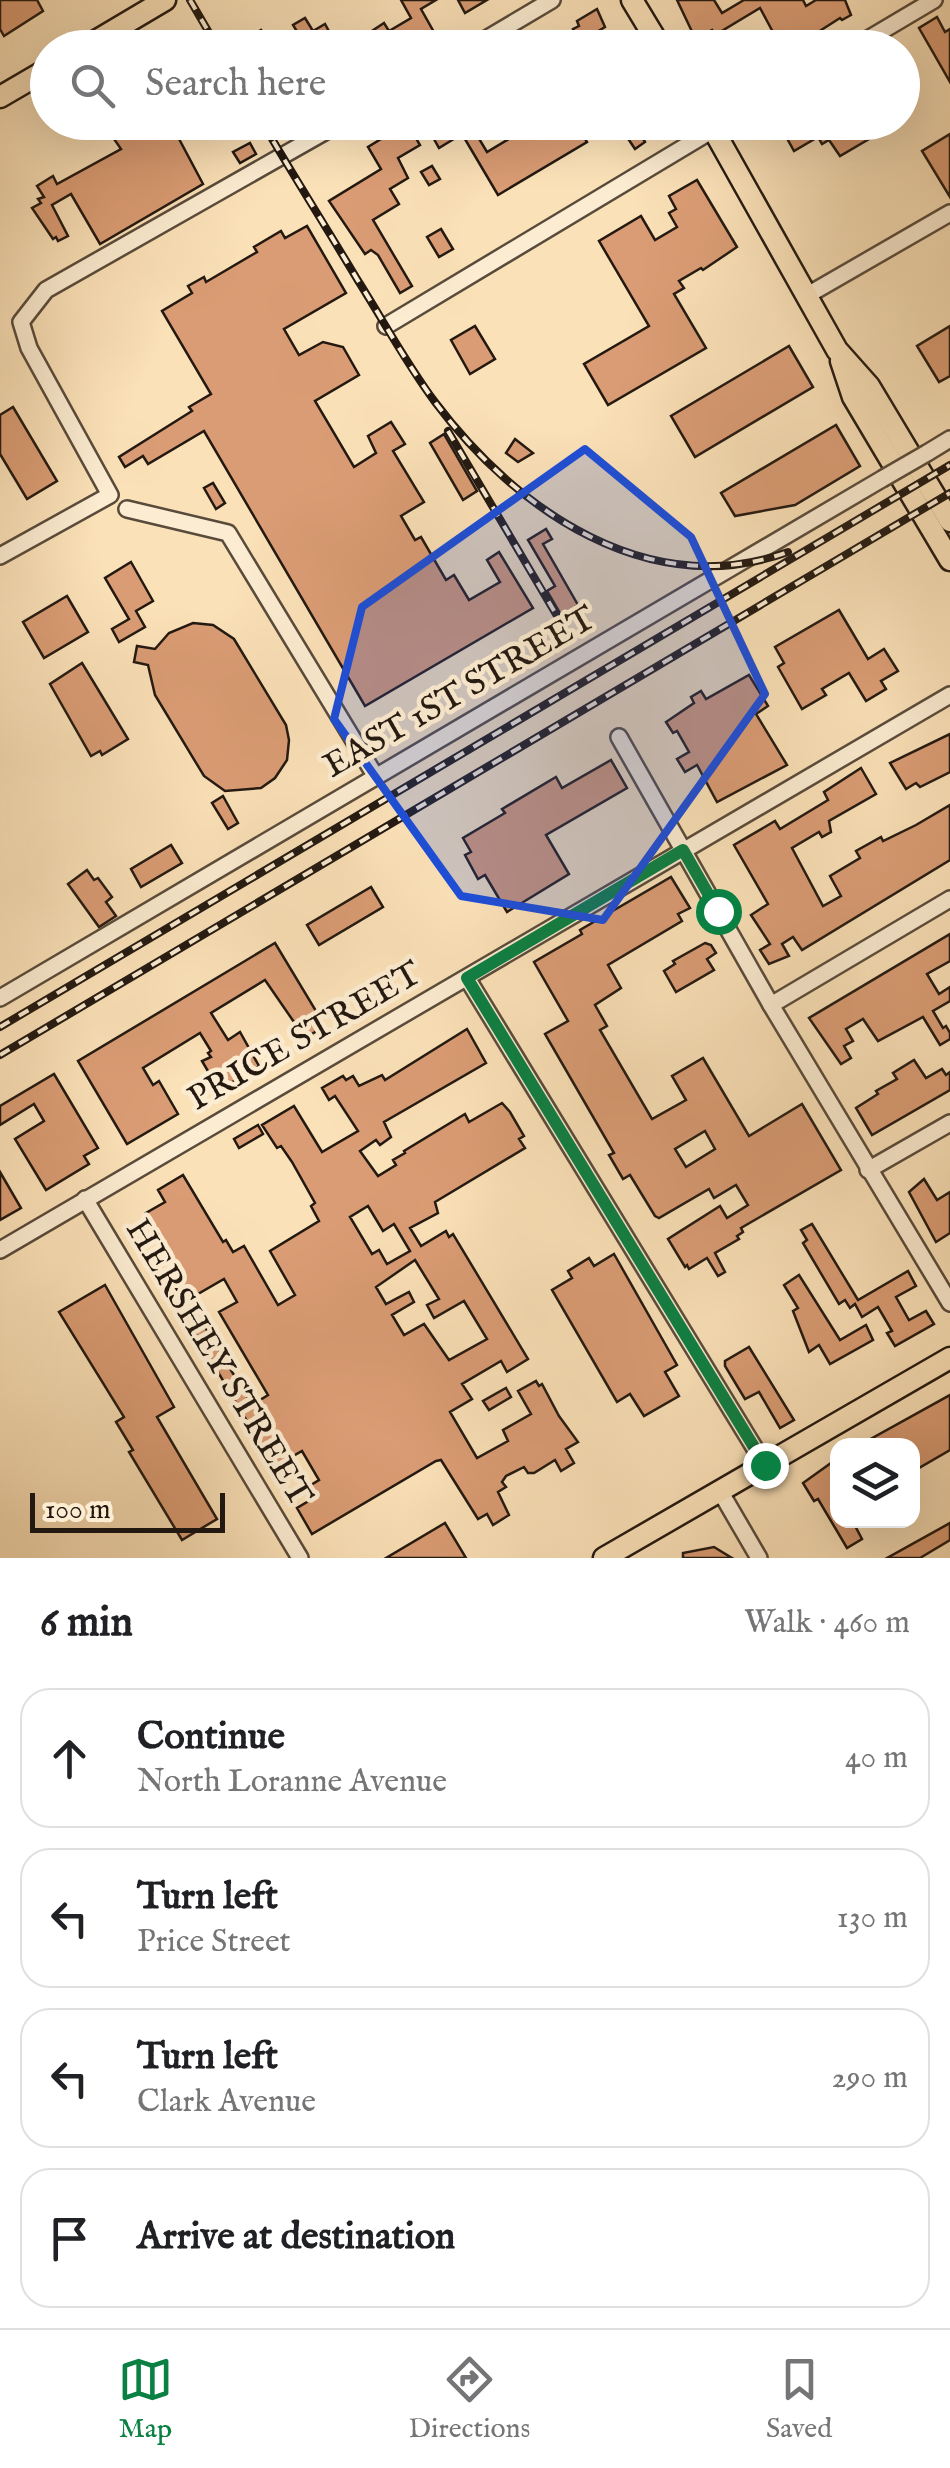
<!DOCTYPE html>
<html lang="en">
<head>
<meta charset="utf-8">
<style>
	:root { --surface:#fff; --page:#f2f2f2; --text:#202124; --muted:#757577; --line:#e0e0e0; --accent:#0b8043 }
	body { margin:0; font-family:"IM FELL English",serif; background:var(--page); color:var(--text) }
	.controls { position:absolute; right:30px; bottom:30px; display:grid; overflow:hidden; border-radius:20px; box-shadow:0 10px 40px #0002 }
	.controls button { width:90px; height:90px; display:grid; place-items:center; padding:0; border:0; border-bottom:2px solid var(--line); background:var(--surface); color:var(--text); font:50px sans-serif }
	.scale { position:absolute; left:30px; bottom:25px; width:195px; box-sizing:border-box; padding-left:10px; border:5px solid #231911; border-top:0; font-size:28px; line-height:35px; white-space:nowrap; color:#231911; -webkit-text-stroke:8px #fcecd1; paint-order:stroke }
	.stop { position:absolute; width:30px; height:30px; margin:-22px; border:8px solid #0b8043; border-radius:50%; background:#fff }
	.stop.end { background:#0b8043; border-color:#fff; box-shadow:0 2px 10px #0008 }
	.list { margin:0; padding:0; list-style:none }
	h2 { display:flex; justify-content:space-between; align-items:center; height:130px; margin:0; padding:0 40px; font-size:42px }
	h2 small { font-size:32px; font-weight:400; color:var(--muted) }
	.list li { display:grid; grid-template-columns:65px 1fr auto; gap:30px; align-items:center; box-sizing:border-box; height:140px; margin:0 20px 20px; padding:0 20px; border:2px solid var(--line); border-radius:30px }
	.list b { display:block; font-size:38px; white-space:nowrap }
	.list p { margin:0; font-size:32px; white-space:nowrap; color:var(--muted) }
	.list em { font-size:32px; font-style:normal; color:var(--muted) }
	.icon { flex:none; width:55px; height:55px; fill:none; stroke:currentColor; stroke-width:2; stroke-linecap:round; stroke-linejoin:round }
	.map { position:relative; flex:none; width:950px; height:1558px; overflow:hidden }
	.search { position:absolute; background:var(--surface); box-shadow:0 10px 40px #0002; left:30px; right:30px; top:30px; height:110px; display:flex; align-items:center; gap:25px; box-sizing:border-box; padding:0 35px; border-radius:55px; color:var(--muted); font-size:38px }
	.sheet { height:770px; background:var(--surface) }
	nav { display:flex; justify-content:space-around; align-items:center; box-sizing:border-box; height:140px; border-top:2px solid var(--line); background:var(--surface); font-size:28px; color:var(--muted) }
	nav a { display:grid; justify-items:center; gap:5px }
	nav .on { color:var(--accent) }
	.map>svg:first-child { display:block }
</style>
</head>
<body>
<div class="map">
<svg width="950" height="1558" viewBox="0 0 950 1558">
	<rect width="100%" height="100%" fill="#fbe1b8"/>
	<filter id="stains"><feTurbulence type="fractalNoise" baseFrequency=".002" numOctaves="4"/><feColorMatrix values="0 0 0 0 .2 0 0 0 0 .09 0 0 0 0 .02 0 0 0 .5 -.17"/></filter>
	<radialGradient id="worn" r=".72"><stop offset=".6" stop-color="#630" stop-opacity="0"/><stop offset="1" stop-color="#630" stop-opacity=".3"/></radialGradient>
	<!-- building -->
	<g fill="#da9c74" stroke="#231911" stroke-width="2.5" fill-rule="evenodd">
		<path d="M0 0H37L43 11 4 36 0 29Z"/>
		<path d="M401 0H436L421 9 435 34 406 48H346L384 23 389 31 411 18Z"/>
		<path d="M458 0H487L465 13Z"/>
		<path d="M677 0H714L722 13 744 0H803L806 6 816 0H845L851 15 842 20 840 18 793 48H753L774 34 760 8 715 35 712 30 696 40Z"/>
		<path d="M597 9 605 27 580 42 573 29 579 26 577 21Z"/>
		<path d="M937 17 945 32 950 29V82L919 28Z"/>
		<path d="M305 18 313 31 325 24 338 48H307L293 25Z"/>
		<path d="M261 30 272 48H232Z"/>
		<path d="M902 65 917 89 902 100Z"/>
		<path d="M142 122H170L203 184 100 244 71 194 52 205 68 236 58 241 56 237 53 239 32 208 41 203 38 199 44 197 37 186 53 176 57 184 121 149 114 139Z"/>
		<path d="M432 122H491L475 132 487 152 537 122H575L587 142 498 195 462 134 439 148 434 139 439 135Z"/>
		<path d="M643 122H667L642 137 645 142 635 149 625 134Z"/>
		<path d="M778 122H833L836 128 853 122 857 129 869 122H898L840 156 829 140 822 144 818 137 794 151Z"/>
		<path d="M404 125 409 126 420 145 398 158 408 178 390 189 399 204 373 220 412 286 400 293 378 255 371 250 365 254 329 201 381 169 368 147Z"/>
		<path d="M950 134V197L922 151Z"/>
		<path d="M250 143 256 154 240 163 233 152Z"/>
		<path d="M432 166 440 179 429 185 421 172Z"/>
		<path d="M697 180 737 247 703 270 701 268 679 281 684 288 674 294 706 348 608 405 584 364 649 326 599 241 641 216 655 240 677 227 669 213 676 209 669 196Z"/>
		<path d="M307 226 346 293 284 329 299 355 323 342 343 347 359 375 315 401 354 467 376 453 368 436 391 422 405 444 393 451 424 502 401 516 415 540 421 537 446 580 454 575 469 600 500 582 487 560 499 552 533 608 365 706 204 431 148 464 143 456 125 467 119 457 192 411 189 407 211 394 162 311 192 293 188 286 204 277 206 282 257 252 254 247 281 231 285 238Z"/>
		<path d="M441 229 453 249 439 257 427 237Z"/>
		<path d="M475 326 495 359 470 374 451 340Z"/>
		<path d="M950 326V376L939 382 917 346Z"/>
		<path d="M789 346 813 387 695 457 671 416Z"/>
		<path d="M13 407 57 481 27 499 0 454V415Z"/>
		<path d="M836 425 860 466 795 505 735 516 721 493Z"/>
		<path d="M444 434 477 491 463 500 430 443Z"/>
		<path d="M515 439 533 453 518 462 506 453Z"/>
		<path d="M213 483 225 503 216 509 204 488Z"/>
		<path d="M546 529 552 539 543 544 578 605 561 615 547 591 555 586 528 540Z"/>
		<path d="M131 562 153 601 136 611 145 627 119 642 112 629 129 619 105 578Z"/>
		<path d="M67 596 88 632 44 658 23 622Z"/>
		<path d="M839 610 868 659 884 649 898 671 881 681 886 689 866 701 849 673 822 689 826 695 802 709 778 667 784 663 775 647Z"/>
		<path d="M193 623 213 625 234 639 286 725 289 740 287 760 275 778 261 788 225 791 204 776 155 695 148 665 134 662 137 646 155 649 169 633Z"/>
		<path d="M82 663 128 739 102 755 100 751 91 756 50 684Z"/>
		<path d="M749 675 768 706 756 714 787 765 717 802 697 765 685 772 677 759 689 752 677 731 673 733 666 722 694 703 691 697 701 691 706 699Z"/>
		<path d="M950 734V772L920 787 916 783 906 789 890 763Z"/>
		<path d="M611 760 627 788 546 835 569 874 507 912 485 875 478 879 465 855 471 852 463 838 505 813 502 809 556 777 562 788Z"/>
		<path d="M861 768 876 794 829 821 831 832 822 837 819 832 792 848 823 906 841 896 830 876 860 858 856 851 881 837 883 841 916 825 950 805V860L802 950 793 937 782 944 789 956 769 964 760 950 770 944 751 915 768 904 734 845 775 821 780 829 828 800 824 792Z"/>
		<path d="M223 796 238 823 228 829 212 803Z"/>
		<path d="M171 845 182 863 141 887 131 869Z"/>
		<path d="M87 870 94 880 98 878 112 897 106 902 116 916 99 927 68 884Z"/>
		<path d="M671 877 690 908 678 914 682 921 608 965 621 988 595 1005 607 1026 600 1030 652 1119 686 1100 672 1076 703 1058 749 1136 802 1104 841 1170 741 1228 743 1232 737 1236 739 1239 715 1253 725 1272 718 1276 707 1258 689 1269 687 1265 685 1267 668 1239 720 1206 727 1218 748 1205 736 1185 714 1198 709 1189 659 1218 655 1216 630 1175 623 1179 609 1155 614 1153 545 1034 568 1021 534 962 582 934 580 930ZM705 1131 715 1149 686 1167 675 1149Z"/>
		<path d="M371 887 383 907 319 945 307 925Z"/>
		<path d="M950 934V961L927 974 939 994 950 987V1001L933 1011 943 1028 946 1026 950 1033V1039L940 1045 923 1017 878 1041 863 1019 846 1029 853 1041 844 1046 851 1058 841 1064 809 1018Z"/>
		<path d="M275 943 325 1026 305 1038 265 980 211 1013 228 1040 240 1032 259 1066 219 1090 202 1061 211 1057 208 1053 211 1051 200 1033 143 1068 153 1085 159 1081 178 1114 127 1144 78 1061Z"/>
		<path d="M705 943 711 945 716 953 707 959 714 970 676 992 664 971 675 964 673 961Z"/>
		<path d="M467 1029 486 1063 384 1122 391 1137 380 1145 376 1140 360 1151 378 1176 396 1165 393 1160 405 1153 404 1151 465 1114 469 1122 502 1103 510 1112 524 1136 519 1139 525 1148 435 1202 438 1213 410 1228 421 1246 446 1231 449 1237 453 1234 528 1359 507 1372 501 1361 462 1384 472 1399 450 1412 477 1458 508 1441 503 1430 531 1414 518 1391 536 1381 539 1386 542 1384 559 1416 578 1442 566 1449 574 1463 561 1471 555 1460 534 1473H528L524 1467 506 1476 502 1482 506 1487 498 1492 509 1515 493 1525 487 1514 478 1519 441 1460 436 1461 312 1534 297 1508 312 1499 306 1488 319 1480 302 1451 274 1467 192 1328 202 1322 252 1405 268 1395 219 1312 237 1302 224 1279 184 1302 168 1274 178 1268 146 1213 165 1202 158 1190 183 1175 223 1242 226 1240 233 1252 244 1246 278 1305 295 1295 270 1251 319 1221 311 1206 315 1203 292 1162 281 1146 277 1148 262 1125 294 1106 322 1152 358 1131 335 1096 329 1100 322 1088 343 1076 346 1080 353 1076 359 1086 382 1075 385 1080ZM368 1206 383 1231 394 1224 410 1251 387 1264 379 1250 372 1254 350 1217ZM415 1260 439 1299 427 1305 434 1318 464 1301 487 1339 449 1360 424 1324 404 1335 392 1315 414 1302 409 1292 386 1304 376 1287Z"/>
		<path d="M914 1060 926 1078 942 1069 946 1075 950 1072V1090L872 1135 856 1108 878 1094 876 1091 897 1079 893 1073Z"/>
		<path d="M54 1074 98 1148 84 1156 89 1164 46 1190 15 1139 44 1121 34 1104 0 1125V1106Z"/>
		<path d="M258 1125 263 1134 239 1148 234 1139Z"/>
		<path d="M0 1172 21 1208 0 1220Z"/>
		<path d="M924 1179 937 1200 950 1192V1233L936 1242 909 1192Z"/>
		<path d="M812 1224 858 1300 908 1271 916 1286 896 1297 909 1320 926 1311 934 1324 895 1346 887 1333 892 1331 878 1307 862 1317 855 1304 850 1308 845 1300 839 1304 803 1243 807 1240 801 1230Z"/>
		<path d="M614 1254 677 1365 665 1372 679 1396 644 1416 630 1394 617 1402 552 1290 572 1278 568 1271 589 1258 594 1266Z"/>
		<path d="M799 1275 840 1340 866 1325 873 1340 830 1364 819 1345 809 1352 793 1311 798 1308 784 1285Z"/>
		<path d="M105 1285 174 1407 157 1417 217 1519 182 1540 129 1452 133 1450 116 1422 124 1417 59 1312Z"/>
		<path d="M749 1347 794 1420 780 1428 759 1392 745 1399 725 1366V1361Z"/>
		<path d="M506 1388 511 1397 489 1410 483 1401Z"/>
		<path d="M950 1395V1450L912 1472V1446H858Z"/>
		<path d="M838 1458V1520H852L862 1539 847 1548 818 1499 814 1501 803 1483Z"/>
		<path d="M445 1523 466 1558H386Z"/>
		<path d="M950 1523V1540L920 1558H887Z"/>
		<path d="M714 1547 732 1558H683V1553Z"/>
	</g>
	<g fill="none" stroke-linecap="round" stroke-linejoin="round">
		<!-- minor casing -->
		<g stroke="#594b3b" stroke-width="20">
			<g id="minor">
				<path d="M471 48 552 0"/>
				<path d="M853 48 934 0"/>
				<path d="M806 296 950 213"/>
				<path d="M386 326 726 122"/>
				<path d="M927 453 950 439"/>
				<path d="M127 509 228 533 376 777"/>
				<path d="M0 556 110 495 29 348 21 322 46 290 342 122"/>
				<path d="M619 737 771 1005 950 1303"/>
				<path d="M467 978 765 1465"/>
				<path d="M0 998 882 479"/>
				<path d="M771 1005 950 899"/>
				<path d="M868 1170 950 1123"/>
				<path d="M85 1199 300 1558"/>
				<path d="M0 1250 950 695"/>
				<path d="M720 1491 759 1558"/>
			</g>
		</g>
		<!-- major casing -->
		<g stroke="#231911" stroke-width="25">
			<g id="major">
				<path d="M632 0 661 48"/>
				<path d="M84 48 165 0"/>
				<path d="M0 97 48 69"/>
				<path d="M709 122 837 350 869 386 950 521"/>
				<path d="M841 361 853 397 950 560"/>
				<path d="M604 1558 950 1358"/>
			</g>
		</g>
		<!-- minor -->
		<use href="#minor" stroke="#fcecd1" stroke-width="15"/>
		<!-- major -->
		<use href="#major" stroke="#fbe1b8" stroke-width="20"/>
		<!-- rail casing -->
		<g stroke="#231911" stroke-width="8">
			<g id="rail">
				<path d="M190 0 218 48"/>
				<path d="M262 122C293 175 326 227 357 279 383 320 406 363 435 402 516 510 648 602 788 552"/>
				<path d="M448 431 560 621"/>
				<path d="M0 1027 950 465"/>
				<path d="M0 1055 950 493"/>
			</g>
		</g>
		<!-- rail -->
		<use href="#rail" stroke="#fcecd1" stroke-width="4" stroke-dasharray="11" stroke-linecap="butt"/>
		<!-- minor-bridge casing -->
		<g stroke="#594b3b" stroke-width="20" stroke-linecap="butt">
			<path id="minor-bridge" d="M882 479 927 453"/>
		</g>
		<!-- minor-bridge -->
		<use href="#minor-bridge" stroke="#fcecd1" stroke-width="15"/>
	</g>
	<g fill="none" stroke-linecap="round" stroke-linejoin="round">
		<!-- route -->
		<path stroke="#0b8043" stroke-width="12" d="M718 911 683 850 467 978 765 1465"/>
	</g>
	<!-- marked area -->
	<path fill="#1d4ed8" fill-opacity="0.2" stroke="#1d4ed8" stroke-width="8" stroke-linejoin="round" d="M585 449 691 537 765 694 603 920 461 896 334 719 362 607Z"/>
	<g text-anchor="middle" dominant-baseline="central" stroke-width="9" stroke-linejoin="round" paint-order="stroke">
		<!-- street labels -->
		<g font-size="35" fill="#231911" stroke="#fcecd1">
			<text transform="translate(460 693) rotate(-30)">EAST 1ST STREET</text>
			<text transform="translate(305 1037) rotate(-30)">PRICE STREET</text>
			<text transform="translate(218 1363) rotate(59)">HERSHEY STREET</text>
		</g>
	</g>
	<rect width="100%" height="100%" filter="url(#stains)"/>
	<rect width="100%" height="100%" fill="url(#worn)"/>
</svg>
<div class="controls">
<button><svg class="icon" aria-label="layers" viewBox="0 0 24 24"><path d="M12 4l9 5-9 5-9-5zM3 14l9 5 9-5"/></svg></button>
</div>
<div class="scale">100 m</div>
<div class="stop" style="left:718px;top:911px"></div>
<div class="stop end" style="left:765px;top:1465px"></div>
<div class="search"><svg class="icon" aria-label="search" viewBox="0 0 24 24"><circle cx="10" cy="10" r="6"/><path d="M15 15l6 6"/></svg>Search here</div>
</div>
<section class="sheet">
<h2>6 min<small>Walk · 460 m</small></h2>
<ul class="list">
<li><svg class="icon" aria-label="ahead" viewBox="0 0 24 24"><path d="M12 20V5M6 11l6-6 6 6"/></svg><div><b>Continue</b><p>North Loranne Avenue</p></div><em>40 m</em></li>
<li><svg class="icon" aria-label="left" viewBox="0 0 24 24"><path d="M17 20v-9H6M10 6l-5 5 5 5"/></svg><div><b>Turn left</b><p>Price Street</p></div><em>130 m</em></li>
<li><svg class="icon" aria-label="left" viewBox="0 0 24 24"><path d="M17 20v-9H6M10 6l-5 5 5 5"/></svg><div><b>Turn left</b><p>Clark Avenue</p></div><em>290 m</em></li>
<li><svg class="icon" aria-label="arrive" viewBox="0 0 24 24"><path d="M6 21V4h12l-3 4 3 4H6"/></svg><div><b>Arrive at destination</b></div></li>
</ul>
</section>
<nav>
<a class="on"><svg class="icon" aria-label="map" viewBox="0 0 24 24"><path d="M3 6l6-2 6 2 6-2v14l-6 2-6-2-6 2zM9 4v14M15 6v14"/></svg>Map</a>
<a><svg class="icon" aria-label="directions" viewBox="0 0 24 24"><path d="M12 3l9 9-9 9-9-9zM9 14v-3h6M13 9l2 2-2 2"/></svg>Directions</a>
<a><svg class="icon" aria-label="saved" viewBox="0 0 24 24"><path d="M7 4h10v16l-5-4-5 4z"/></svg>Saved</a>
</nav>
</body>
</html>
